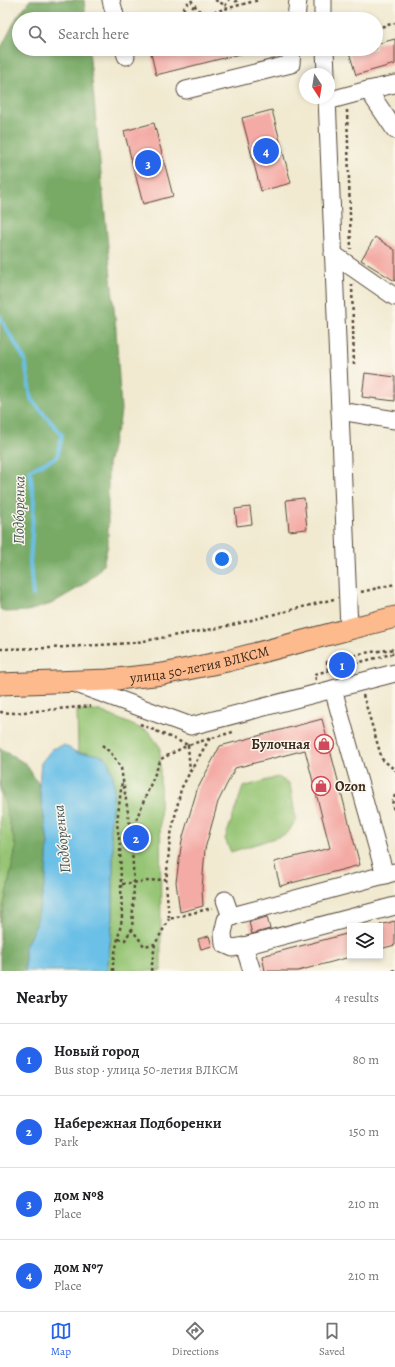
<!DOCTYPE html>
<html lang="en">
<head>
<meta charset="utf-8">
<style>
	:root { --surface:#fff; --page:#f2f2f2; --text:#202124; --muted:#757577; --line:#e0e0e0; --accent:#2563eb }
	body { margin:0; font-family:Alegreya,serif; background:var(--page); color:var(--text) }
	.controls { position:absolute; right:12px; bottom:12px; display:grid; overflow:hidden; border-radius:0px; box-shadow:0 2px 6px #0003 }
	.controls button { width:36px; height:36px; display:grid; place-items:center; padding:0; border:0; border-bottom:1px solid var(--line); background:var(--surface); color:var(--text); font:20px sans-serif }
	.compass { position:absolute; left:299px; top:68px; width:36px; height:36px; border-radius:50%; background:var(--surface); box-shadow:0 2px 6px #0003; rotate:168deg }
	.you { position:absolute; left:222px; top:559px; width:14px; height:14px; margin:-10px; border:3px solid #fff; border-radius:50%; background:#1a73e8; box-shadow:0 0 0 6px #1a73e833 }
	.badge { display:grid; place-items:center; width:26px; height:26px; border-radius:50%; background:var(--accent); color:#fff; font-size:13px; font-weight:700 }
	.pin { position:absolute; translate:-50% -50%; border:2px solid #fff; box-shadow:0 1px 4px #0006 }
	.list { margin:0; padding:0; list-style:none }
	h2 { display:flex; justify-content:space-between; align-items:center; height:52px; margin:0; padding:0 16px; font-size:17px }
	h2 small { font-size:13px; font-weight:400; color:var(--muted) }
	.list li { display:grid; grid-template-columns:26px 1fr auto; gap:12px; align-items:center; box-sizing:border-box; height:72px; padding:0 16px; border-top:1px solid var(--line) }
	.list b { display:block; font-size:15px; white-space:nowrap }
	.list p { margin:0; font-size:13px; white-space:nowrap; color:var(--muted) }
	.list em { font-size:13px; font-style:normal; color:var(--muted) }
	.icon { flex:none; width:22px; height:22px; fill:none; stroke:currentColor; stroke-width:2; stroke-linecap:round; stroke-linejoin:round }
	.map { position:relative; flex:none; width:395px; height:971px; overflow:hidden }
	.search { position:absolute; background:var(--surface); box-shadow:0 2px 6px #0003; left:12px; right:12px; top:12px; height:44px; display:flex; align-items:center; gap:10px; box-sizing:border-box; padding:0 14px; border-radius:22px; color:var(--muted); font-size:15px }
	.sheet { height:340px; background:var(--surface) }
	nav { display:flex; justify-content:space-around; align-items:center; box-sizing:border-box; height:56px; border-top:1px solid var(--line); background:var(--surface); font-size:11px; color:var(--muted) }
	nav a { display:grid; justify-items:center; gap:2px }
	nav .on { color:var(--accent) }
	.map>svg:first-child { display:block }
</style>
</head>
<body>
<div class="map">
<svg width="395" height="971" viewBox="0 0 395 971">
	<rect width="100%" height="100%" fill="#fbf7ec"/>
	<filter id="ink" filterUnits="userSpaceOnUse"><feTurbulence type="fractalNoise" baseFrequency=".025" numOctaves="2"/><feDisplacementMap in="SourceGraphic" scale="8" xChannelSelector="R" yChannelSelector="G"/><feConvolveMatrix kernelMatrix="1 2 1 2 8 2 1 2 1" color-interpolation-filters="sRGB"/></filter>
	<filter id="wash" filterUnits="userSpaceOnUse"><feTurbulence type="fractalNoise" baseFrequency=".012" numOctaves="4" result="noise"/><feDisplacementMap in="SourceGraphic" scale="16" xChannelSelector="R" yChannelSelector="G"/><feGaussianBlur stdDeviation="0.9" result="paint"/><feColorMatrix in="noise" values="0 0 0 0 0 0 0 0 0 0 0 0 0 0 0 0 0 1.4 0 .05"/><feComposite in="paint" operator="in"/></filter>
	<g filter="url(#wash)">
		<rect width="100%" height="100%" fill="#f1ead1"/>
		<!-- green -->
		<g fill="#96c574" stroke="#687849">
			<path d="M77 710 100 711 149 732 160 747 161 971H107L113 916V848L110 828 114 790 113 777 108 761 88 753H78Z"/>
			<path d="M278 777 290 784 296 820 287 834 231 852 225 839 243 787Z"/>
			<path d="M0 785 16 848 0 923Z"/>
		</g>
		<!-- forest -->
		<g fill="#78aa66" stroke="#5a6a42">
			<path d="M30 0H84L86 19H19V49H89L116 329 121 410 119 425 115 434 108 464V545L103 565 95 575 80 587 51 604 28 611 5 612 0 609V47L2 46 17 17Z"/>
			<path d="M0 748 26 764 39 785 48 842 46 878 43 896 36 925 25 947V971H0V923L16 848 0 785Z"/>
		</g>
		<!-- water -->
		<path fill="#6ac0e7" stroke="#527582" d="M64 745 78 753H88L100 755 104 757 108 761 113 776 114 790 110 828 113 848V916L107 971H25V947L36 925 46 878 48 842 39 785 41 763 52 749Z"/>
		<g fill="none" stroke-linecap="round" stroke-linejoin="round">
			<!-- stream -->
			<path stroke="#6ac0e7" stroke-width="4" d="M0 316 1 319 25 360 31 399 62 435 57 457 30 470 34 501 30 563 33 595"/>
		</g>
		<g id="blocks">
			<!-- building -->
			<g fill="#f4aba6">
				<path d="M395 39V64L356 75 349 52 359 49H376V44Z"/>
				<path d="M150 49H243L244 53 156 75Z"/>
				<path d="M272 110 291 183 261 191 242 118Z"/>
				<path d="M154 123 173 196 143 204 124 131Z"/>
				<path d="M375 237 395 250V281L361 260Z"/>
				<path d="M365 373 395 377V401L362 397Z"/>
				<path d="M304 498 307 529 289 531 286 500Z"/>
				<path d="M250 507 252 524 237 526 235 509Z"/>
				<path d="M322 719 360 865 280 886 274 862 330 848 305 750 235 768 218 802 205 849 202 889 203 906 180 912 176 882 182 840 197 790 220 746Z"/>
				<path d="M267 917 270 929 252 934 249 922Z"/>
				<path d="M395 921V945L380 949V925Z"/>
				<path d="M350 933V957L298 971H265L262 956Z"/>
				<path d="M209 936 212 946 201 949 198 939Z"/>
			</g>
		</g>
	</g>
	<g filter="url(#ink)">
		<use href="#blocks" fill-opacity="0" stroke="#564739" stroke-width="1"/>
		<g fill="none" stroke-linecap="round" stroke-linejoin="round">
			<!-- minor casing -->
			<g stroke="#564739" stroke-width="19">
				<g id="minor">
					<path d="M111 0 116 19"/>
					<path d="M323 0V19"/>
					<path d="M296 19 298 0"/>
					<path d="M124 49 126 56"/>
					<path d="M325 49 326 74"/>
					<path d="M186 90 291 64 292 49"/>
					<path d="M368 90 395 84"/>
					<path d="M327 98 349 629"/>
					<path d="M327 101 368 90 395 130"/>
					<path d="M333 254 395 297"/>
					<path d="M340 411 395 420"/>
					<path d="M74 683 191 726 395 673"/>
					<path d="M333 689 385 875"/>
					<path d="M395 872 236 915 226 920 223 933 224 944 233 948 244 946 395 906"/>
					<path d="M225 900 231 917"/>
					<path d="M244 946 252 971"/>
				</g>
			</g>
			<!-- major casing -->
			<g stroke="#564739" stroke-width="23">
				<g id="major">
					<path id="s1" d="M0 684 108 680 163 674 227 661 395 617"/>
				</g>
			</g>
			<!-- path -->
			<g stroke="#564739" stroke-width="2.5" stroke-dasharray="3 3" stroke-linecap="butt">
				<path d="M191 0C196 8 200 13 209 15"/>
				<path d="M215 0 225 5"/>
				<path d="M235 0 239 5"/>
				<path d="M225 6 229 0"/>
				<path d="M176 19 190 0"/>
				<path d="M187 19 194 5"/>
				<path d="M197 19 209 15 217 11 259 0"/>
				<path d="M376 28 395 23"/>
				<path d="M347 110 351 249"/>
				<path d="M352 284 354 367"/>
				<path d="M361 592 395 584"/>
				<path d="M0 649 49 648 132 643 224 627 334 599"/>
				<path d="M328 670 327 662 364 653 395 649"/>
				<path d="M316 680 315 674 395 653"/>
				<path d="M363 695 382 759 395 770V771"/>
				<path d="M0 712 14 713 91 706"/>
				<path d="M140 724 188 745 233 732"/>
				<path d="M102 745 111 753 121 768 131 832 161 759 188 745 190 772 181 789 170 839 166 883 169 919 212 908"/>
				<path d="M190 772 210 738"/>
				<path d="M395 795 392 804 395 813"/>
				<path d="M131 832 134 883 132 932"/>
				<path d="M122 884 166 879"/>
				<path d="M118 939 125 940 131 930 137 936 144 946 155 944"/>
				<path d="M113 971V962L122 919 120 847 117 823 122 781"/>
				<path d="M151 971 155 944 169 919"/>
				<path d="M392 971 395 970"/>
			</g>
			<!-- minor -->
			<use href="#minor" stroke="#fff" stroke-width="17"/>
			<!-- major -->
			<use href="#major" stroke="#fcba8d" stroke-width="21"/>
		</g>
	</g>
	<!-- icons -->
	<defs>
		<g id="shop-ring" transform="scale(1)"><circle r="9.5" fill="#fbf7ec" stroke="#d1495b" stroke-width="1.5"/><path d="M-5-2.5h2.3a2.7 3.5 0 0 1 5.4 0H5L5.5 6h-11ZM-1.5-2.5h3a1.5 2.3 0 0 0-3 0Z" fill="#d1495b"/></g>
	</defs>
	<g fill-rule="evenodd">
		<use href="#shop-ring" x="324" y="744"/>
		<use href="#shop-ring" x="321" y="786"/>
	</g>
	<g text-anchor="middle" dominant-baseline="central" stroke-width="3" stroke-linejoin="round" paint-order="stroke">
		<!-- street labels -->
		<g font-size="14" fill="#3b2a1e" stroke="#fbf7ec">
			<text stroke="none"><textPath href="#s1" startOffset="201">улица 50-летия ВЛКСМ</textPath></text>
		</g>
		<!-- poi labels -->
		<g font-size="14" font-weight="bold" fill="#3b2a1e" stroke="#fbf7ec" text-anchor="end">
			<text x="310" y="744">Булочная</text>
			<text x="335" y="786" text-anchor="start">Ozon</text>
		</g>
		<!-- water labels -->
		<g font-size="15" font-style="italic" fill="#49575a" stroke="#fbf7ec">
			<text transform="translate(19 510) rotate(-89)">Подборенка</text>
			<text transform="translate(62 839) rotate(-96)">Подборенка</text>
		</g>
	</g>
</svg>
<div class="controls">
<button><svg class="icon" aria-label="layers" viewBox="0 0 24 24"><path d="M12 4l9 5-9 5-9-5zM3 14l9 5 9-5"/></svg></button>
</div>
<svg class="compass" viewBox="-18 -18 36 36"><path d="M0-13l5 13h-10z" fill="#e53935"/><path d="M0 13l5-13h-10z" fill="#757577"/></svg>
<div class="you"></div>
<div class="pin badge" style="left:342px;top:665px">1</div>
<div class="pin badge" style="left:136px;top:838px">2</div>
<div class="pin badge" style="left:148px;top:163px">3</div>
<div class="pin badge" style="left:266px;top:151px">4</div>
<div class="search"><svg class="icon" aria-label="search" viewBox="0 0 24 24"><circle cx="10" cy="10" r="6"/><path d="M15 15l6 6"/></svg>Search here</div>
</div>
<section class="sheet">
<h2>Nearby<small>4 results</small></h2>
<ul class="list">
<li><span class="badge">1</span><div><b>Новый город</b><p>Bus stop · улица 50-летия ВЛКСМ</p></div><em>80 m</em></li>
<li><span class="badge">2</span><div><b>Набережная Подборенки</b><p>Park</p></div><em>150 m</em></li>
<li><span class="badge">3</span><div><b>дом №8</b><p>Place</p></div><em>210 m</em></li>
<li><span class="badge">4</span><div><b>дом №7</b><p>Place</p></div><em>210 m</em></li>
</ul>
</section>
<nav>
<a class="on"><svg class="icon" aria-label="map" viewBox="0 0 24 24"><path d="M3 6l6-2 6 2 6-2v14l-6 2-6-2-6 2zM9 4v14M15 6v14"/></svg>Map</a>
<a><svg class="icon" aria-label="directions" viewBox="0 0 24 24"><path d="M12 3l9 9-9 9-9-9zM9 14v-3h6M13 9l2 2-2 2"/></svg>Directions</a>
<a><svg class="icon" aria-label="saved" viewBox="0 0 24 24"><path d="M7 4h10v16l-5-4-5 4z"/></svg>Saved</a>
</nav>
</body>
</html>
